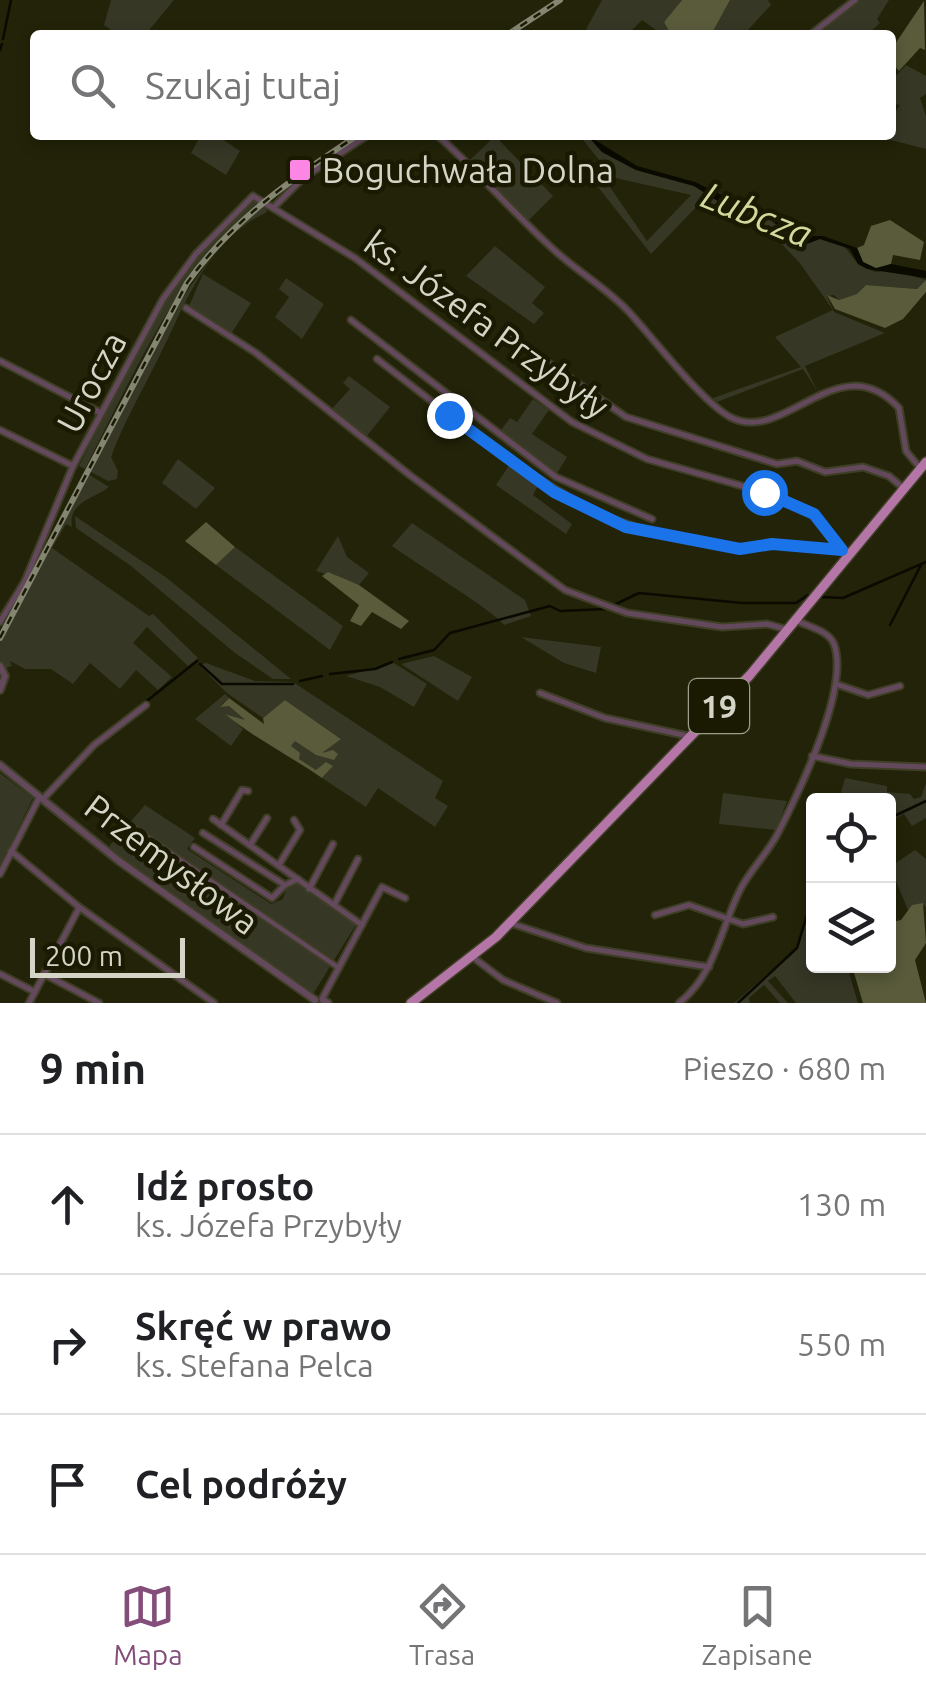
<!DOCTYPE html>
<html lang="pl">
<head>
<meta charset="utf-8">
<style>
	:root { --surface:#fff; --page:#f2f2f2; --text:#202124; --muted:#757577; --line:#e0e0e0; --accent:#834e7a }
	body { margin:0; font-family:Ubuntu,sans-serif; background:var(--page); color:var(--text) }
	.controls { position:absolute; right:30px; bottom:30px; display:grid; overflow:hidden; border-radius:10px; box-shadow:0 5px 15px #0003 }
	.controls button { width:90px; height:90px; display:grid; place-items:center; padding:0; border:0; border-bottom:2px solid var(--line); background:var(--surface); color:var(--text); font:50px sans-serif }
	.scale { position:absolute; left:30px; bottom:25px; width:155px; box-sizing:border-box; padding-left:10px; border:5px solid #d4d5c6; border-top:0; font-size:28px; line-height:35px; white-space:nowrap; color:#d4d5c6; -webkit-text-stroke:8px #191a01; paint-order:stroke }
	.stop { position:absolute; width:30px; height:30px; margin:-22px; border:8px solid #1a73e8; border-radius:50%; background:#fff }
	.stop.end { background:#1a73e8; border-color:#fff; box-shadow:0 2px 10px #0008 }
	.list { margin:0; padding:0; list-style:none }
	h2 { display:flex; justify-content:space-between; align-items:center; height:130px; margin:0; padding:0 40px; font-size:42px }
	h2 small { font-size:32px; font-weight:400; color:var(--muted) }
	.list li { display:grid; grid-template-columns:65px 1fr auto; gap:30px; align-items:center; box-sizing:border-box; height:140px; padding:0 40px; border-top:2px solid var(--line) }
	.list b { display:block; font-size:38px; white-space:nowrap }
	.list p { margin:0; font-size:32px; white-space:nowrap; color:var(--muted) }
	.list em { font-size:32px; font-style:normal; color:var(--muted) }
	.icon { flex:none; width:55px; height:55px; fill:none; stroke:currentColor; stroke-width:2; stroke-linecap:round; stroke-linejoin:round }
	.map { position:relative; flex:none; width:926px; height:1003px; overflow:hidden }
	.search { position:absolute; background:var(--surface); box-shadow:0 5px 15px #0003; left:30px; right:30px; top:30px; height:110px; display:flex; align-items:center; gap:25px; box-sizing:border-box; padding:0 35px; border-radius:10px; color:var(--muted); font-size:38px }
	.sheet { height:550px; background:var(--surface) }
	nav { display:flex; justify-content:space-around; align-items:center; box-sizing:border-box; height:140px; border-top:2px solid var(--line); background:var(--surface); font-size:28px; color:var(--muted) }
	nav a { display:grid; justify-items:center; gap:5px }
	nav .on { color:var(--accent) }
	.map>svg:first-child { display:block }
</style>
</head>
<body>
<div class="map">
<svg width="926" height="1003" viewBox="0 0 926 1003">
	<rect width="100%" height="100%" fill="#222308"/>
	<!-- green -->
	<g fill="#363725">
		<path d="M111 0H174L145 35H118L104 25Z"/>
		<path d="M602 0H682L664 22 671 35H663L642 20 627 35H583Z"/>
		<path d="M730 0H768L771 5 748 30 750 35H711Z"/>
		<path d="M858 0H889L877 19 880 23 869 33 818 35Z"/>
		<path d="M906 65 926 76V94L920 98 926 116V149L872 135H891V118L900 105 891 103V81Z"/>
		<path d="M201 135H216L240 151 226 175 191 153Z"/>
		<path d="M579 135H587L602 152 636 170 694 186 721 203 759 212 796 239H820L844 246 858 264 875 272 893 270 926 280 917 289 866 285 858 294 839 300 834 295 827 296 834 312 885 333 805 366 818 392 803 369 717 402 713 398 801 367 775 337 833 310 799 262 768 230 702 201 651 254 598 187H610L647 241 691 195 611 177 612 166 600 161Z"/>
		<path d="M495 136 553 196 527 222 467 163Z"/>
		<path d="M254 198 260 201C176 273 135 372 85 469L79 466 162 302 198 254Z"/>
		<path d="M264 203 267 212C206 241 186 303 158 359 142 391 123 424 111 457L118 471 117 479 108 481 89 471C139 374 180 276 264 203Z"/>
		<path d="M495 246 545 287 532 303 544 313 534 324 466 276Z"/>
		<path d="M203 274 251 303 231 334 189 306Z"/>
		<path d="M286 278 324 304 302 339 275 317 289 297 279 289Z"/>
		<path d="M349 376 390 407 366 437 330 411 350 389 343 383Z"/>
		<path d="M533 399 549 410 532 434 567 457 556 475 498 434 510 418 517 422Z"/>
		<path d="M178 459 215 488 196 509 162 483Z"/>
		<path d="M510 464 539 484 533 495 572 524 566 534 496 485Z"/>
		<path d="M88 474 109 487C94 499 68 501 72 527L66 524 52 548 149 616 153 614 198 658 188 666 147 627 133 643 172 677 158 690 136 670 120 689 90 663 73 684 51 669H25L10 661 12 666 6 668 0 662V643Z"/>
		<path d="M75 516 167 578 291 679H273L235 653 131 566 76 528Z"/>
		<path d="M412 523 525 600 531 616 504 625C498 614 411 560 392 546Z"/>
		<path d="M338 536 347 557 369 573 359 585 316 571Z"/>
		<path d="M235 547 343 626 330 650 216 565Z"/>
		<path d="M521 637 601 647 596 673 564 663Z"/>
		<path d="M434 656 472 677 458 701 401 664Z"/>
		<path d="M206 663 255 681 293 682 443 781 435 798 448 806 435 827 378 788 366 807 322 778 332 767 316 770 298 759 291 746 295 740 316 755H329L321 754 340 738 285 700 263 718 227 693 199 665Z"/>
		<path d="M394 663 427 684 414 707 380 687 346 676Z"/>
		<path d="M225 694 229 698 220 706H229L246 721 226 714 243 729 231 746 195 719Z"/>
		<path d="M0 773 33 798 0 866Z"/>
		<path d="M845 778 887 786V792L910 794 914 799 921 797 926 783V818L912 826 904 814 889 822 894 816 889 812 888 801 840 796Z"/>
		<path d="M723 793 787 801 776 830 719 824Z"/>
		<path d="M145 805 195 838 187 849 271 904 283 899 287 886 297 883 357 923 313 994 110 850V845Z"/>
		<path d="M915 850 926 859V907L922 904 908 910 890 867Z"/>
		<path d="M813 890 814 966H847L858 1003H796L775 976 768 981 788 1003H780L764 985 749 998 750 1003H734L799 946Z"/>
	</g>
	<!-- forest -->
	<g fill="#595b3b">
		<path d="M682 0H730L711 35H671L664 22Z"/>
		<path d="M924 1 925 50 920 48 899 71 891 62V50Z"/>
		<path d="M890 220 924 242 920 260 893 255 891 264 876 269 863 262 857 248 864 245 871 226Z"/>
		<path d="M926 280V292L903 319 885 328 835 309 827 295 839 300 857 294 866 285 917 289Z"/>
		<path d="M206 522 235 547 216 565 185 541Z"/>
		<path d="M328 572 359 585 409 621 401 629 372 612 361 626 350 621 359 605 322 576Z"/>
		<path d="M229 698 264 724 263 718 285 700 341 739 322 753 333 750 338 754 334 760 316 755 295 741 291 746 300 753 299 759 316 770 326 762 333 766 322 778C290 756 254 738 225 714L245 720 229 706 220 707Z"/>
		<path d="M923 903 926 943 915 960 926 1003H863L852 966H888L889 917 891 922 901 920 912 905Z"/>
	</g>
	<!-- water -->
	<path fill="#0a0a00" d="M587 135 637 166 695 182 748 208H761L799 236H823L857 248 863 262 876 268 891 264 926 271V278L867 269 858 264 850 249 820 239 804 245 760 212 721 203 694 186 636 170 602 152Z"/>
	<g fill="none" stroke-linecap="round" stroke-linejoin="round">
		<!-- stream -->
		<g stroke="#0a0a00" stroke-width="2.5">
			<path d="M3 39 11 0"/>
			<path d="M0 50 2 44"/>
			<path d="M821 597 843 598 926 562"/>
			<path d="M614 605 639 593 742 603H796L808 595"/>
			<path d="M890 625 921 565"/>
			<path d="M399 659 434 650 450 633 550 606 560 611 605 609"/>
			<path d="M200 664 222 684H293"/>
			<path d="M330 674 375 669 392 662"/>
			<path d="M300 681 322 676"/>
			<path d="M143 704 197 661"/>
			<path d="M888 819 926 801"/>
			<path d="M738 1003 797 948 814 892"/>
		</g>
		<!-- pedestrian casing -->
		<g stroke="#3e3f26" stroke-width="8">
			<path id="pedestrian" d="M125 822 339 968"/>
		</g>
		<!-- minor casing -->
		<g stroke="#3e3f26" stroke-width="9">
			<g id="minor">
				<path d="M810 35 855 0"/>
				<path d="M437 135C477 170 512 212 552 248 576 271 606 287 629 312 654 339 700 400 730 417 785 446 838 343 899 408L906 451 920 468"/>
				<path d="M274 207 303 178 368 135"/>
				<path d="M186 308 256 353 411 476 565 590 627 613 722 627 767 624 785 629"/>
				<path d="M351 320 556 477 652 519"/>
				<path d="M508 335 626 417 777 464 797 461 825 472 863 467 889 476 902 487"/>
				<path d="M377 359 505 458 594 513 654 533 740 549 772 544 843 550"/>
				<path d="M0 361 101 413"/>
				<path d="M0 430 73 466"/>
				<path d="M0 622 25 581 73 466 163 299 196 254 253 196 355 258 572 422 647 459 753 489 810 511 847 554"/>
				<path d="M836 684 868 695 900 686"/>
				<path d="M540 693 605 718 688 736"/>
				<path d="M812 756 851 764 926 767"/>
				<path d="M44 798 94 745 146 705"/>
				<path d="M213 819 362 925"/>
				<path d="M221 825 242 790 248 791"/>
				<path d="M203 833 285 885 298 879"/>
				<path d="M250 845 267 818"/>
				<path d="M194 847 272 898 285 885"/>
				<path d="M11 851 79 907 214 1003"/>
				<path d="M280 863 300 830 294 820"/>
				<path d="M0 874 39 798"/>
				<path d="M309 889 333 844"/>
				<path d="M334 905 358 859"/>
				<path d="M655 915 689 905 743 924 773 917"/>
				<path d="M510 923 586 948 709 967"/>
				<path d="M474 958 503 980 557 1003"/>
				<path d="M0 974 35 992"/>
				<path d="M44 974 99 1003"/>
				<path d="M322 999 382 887 405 898"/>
				<path d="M29 1003 79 908"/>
				<path d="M679 1003C715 975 720 930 740 890 750 870 768 853 778 833 799 792 850 688 834 644 828 630 808 627 796 620"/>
			</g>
		</g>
		<!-- tertiary casing -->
		<g stroke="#3e3f26" stroke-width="10">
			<g id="tertiary">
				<path d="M0 666 5 676 0 690"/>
				<path d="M0 765 119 861 315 1000"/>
				<path d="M323 1000 328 1003"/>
			</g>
		</g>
		<!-- trunk casing -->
		<g stroke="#3e3f26" stroke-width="12">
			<path id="trunk" d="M411 1003 496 937 750 675 926 462"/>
		</g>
		<!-- pedestrian -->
		<use href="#pedestrian" stroke="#64495d" stroke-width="4"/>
		<!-- minor -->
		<use href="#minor" stroke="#64495d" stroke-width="5"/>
		<!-- tertiary -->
		<use href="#tertiary" stroke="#64495d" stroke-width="6"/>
		<!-- trunk -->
		<use href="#trunk" stroke="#b476a6" stroke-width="9"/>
		<!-- rail casing -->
		<g stroke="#858672" stroke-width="6">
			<g id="rail">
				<path d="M507 35 560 0"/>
				<path d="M0 638 187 283C233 219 293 178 358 135"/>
			</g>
		</g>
		<!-- rail -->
		<use href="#rail" stroke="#191a01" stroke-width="2.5" stroke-dasharray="8" stroke-linecap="butt"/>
	</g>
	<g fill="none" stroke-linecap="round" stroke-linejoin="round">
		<!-- route -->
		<path stroke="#1a73e8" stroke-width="12" d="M449 415 554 492 626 527 740 549 772 544 842 550 814 514 764 492"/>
	</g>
	<!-- markers -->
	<rect fill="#fc86e4" stroke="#191a01" stroke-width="4" x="288" y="158" width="24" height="24" rx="5"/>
	<g text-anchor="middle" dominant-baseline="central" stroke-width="9" stroke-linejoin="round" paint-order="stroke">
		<!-- shield labels -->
		<rect fill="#191a01" stroke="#9c9d8b" stroke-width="2.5" x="689" y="679" width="60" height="54" rx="8"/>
		<g font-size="32" font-weight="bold" fill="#d4d5c6">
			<text x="719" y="706">19</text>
		</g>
		<!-- poi labels -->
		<g font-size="35" fill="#d4d5c6" stroke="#191a01" text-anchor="start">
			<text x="322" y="170">Boguchwała Dolna</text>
		</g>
		<!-- street labels -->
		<g font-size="35" fill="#d4d5c6" stroke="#191a01">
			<text transform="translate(487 324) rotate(36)">ks. Józefa Przybyły</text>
			<text transform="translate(91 382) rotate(-62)">Urocza</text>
			<text transform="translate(172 864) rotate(37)">Przemysłowa</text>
		</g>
		<!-- water labels -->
		<g font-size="38" font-style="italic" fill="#d3d89c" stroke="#191a01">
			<text transform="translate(757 214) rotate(22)">Lubcza</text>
		</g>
	</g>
</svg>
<div class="controls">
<button><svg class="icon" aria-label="locate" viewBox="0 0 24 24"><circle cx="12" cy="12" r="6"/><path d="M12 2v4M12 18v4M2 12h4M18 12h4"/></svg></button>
<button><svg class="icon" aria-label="layers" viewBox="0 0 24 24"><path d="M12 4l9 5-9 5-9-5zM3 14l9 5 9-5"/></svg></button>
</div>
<div class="scale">200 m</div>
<div class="stop" style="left:764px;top:492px"></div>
<div class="stop end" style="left:449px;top:415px"></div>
<div class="search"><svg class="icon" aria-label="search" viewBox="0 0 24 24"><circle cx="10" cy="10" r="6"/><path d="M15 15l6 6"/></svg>Szukaj tutaj</div>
</div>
<section class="sheet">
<h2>9 min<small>Pieszo · 680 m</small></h2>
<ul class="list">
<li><svg class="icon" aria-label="ahead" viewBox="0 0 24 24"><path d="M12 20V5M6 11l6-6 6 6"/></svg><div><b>Idź prosto</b><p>ks. Józefa Przybyły</p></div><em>130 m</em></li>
<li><svg class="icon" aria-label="right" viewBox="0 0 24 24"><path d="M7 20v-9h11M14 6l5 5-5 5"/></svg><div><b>Skręć w prawo</b><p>ks. Stefana Pelca</p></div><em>550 m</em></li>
<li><svg class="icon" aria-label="arrive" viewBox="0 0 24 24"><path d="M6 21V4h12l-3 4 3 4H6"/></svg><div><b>Cel podróży</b></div></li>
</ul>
</section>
<nav>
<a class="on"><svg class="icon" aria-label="map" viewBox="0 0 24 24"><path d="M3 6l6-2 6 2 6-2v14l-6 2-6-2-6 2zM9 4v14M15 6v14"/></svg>Mapa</a>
<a><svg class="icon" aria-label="directions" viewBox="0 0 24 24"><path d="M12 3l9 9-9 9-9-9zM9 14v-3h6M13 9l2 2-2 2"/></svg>Trasa</a>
<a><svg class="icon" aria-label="saved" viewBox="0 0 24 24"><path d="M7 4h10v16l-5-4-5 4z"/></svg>Zapisane</a>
</nav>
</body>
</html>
